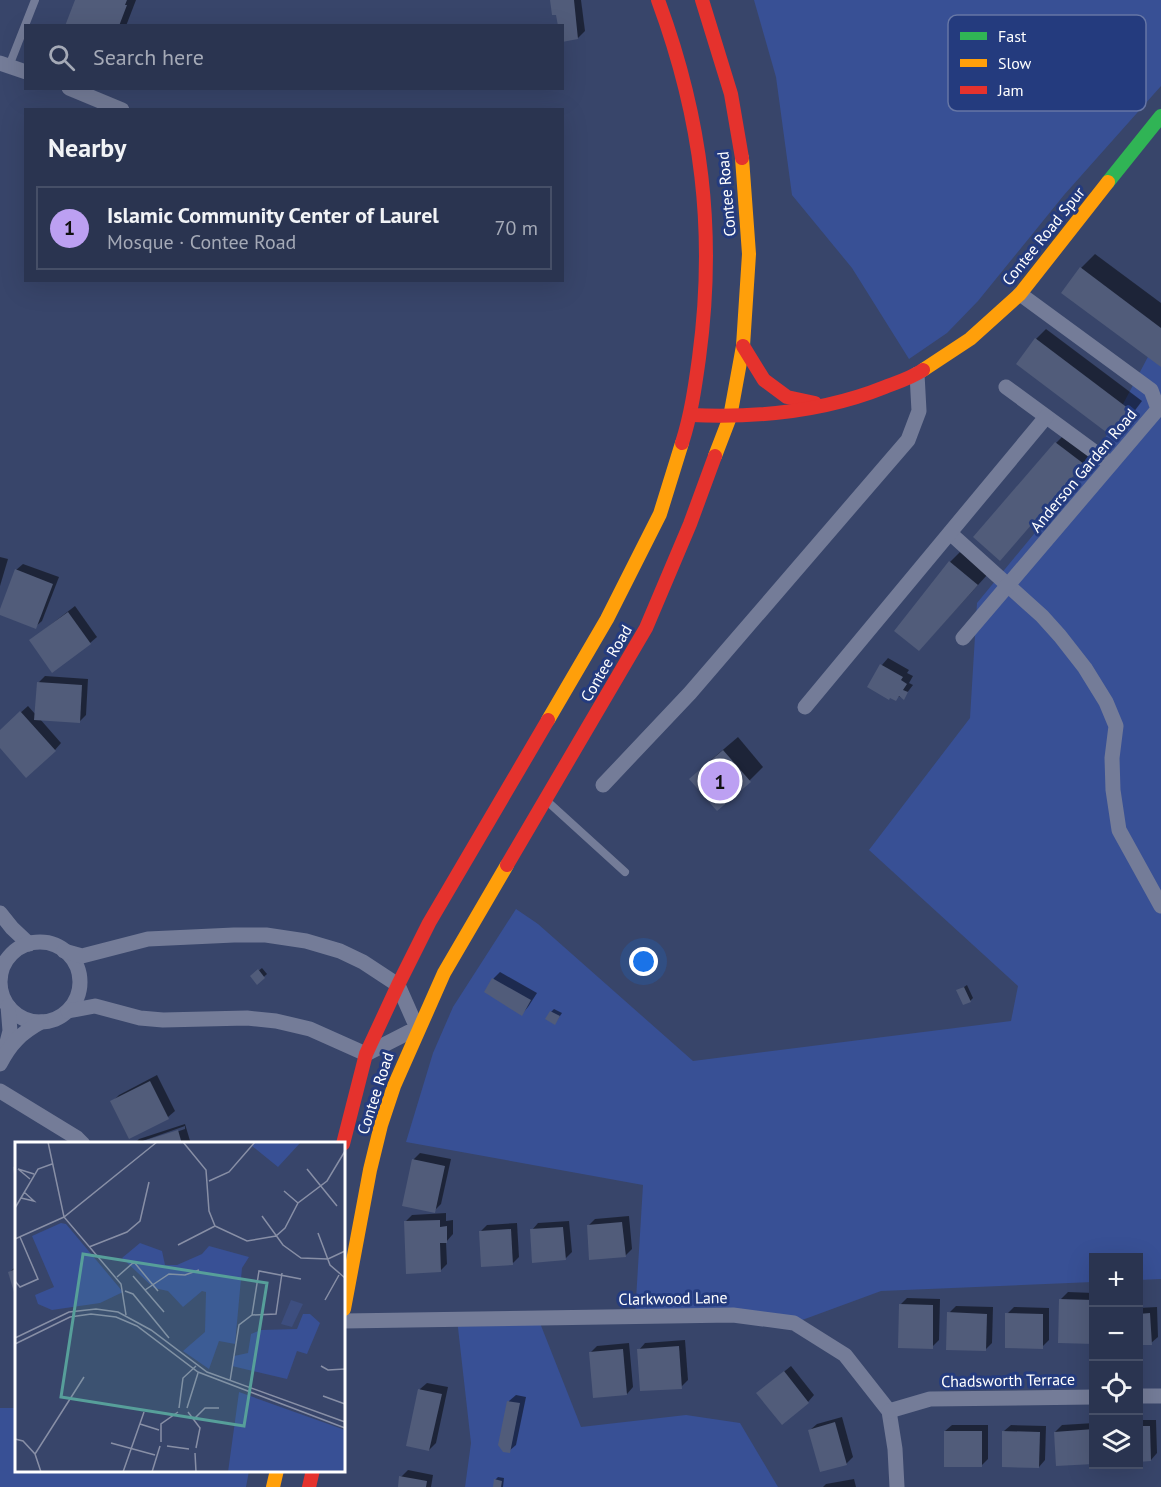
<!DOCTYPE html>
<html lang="en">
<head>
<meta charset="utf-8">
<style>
	:root { --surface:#2a3450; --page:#363f5a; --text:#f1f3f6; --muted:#a5aab7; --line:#464f67; --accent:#bca0f2 }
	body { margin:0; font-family:"PT Sans",sans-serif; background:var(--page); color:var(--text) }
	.controls { position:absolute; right:18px; bottom:18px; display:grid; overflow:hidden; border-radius:0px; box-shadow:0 6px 24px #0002 }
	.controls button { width:54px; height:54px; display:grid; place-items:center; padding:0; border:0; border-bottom:2px solid var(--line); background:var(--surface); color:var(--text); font:30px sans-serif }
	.you { position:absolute; left:644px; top:962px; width:21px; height:21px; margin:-15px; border:4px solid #fff; border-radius:50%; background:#1a73e8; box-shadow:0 0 0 9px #1a73e833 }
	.badge { display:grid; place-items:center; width:39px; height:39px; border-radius:50%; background:var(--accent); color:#111; font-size:20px; font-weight:700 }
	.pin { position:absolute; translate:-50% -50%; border:3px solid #fff; box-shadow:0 2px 6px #0006 }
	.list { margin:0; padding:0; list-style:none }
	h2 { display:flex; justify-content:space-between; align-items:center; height:78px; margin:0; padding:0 24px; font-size:26px }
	h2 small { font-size:20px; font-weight:400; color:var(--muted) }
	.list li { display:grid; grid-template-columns:39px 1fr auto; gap:18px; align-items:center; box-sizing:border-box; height:84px; margin:0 12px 12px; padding:0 12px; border:2px solid var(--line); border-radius:0px }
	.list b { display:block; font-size:22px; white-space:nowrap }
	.list p { margin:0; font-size:20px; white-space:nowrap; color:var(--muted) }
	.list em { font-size:20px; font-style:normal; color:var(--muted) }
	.icon { flex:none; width:33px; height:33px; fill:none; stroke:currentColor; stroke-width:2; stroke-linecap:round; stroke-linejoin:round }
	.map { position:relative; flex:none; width:1161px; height:1487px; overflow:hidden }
	.search { position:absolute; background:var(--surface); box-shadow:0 6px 24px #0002; left:24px; top:24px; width:540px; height:66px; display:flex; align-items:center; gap:15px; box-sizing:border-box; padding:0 21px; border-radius:0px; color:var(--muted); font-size:22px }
	.panel { position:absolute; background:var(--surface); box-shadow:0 6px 24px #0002; left:24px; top:108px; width:540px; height:174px; border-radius:0px }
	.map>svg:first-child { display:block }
</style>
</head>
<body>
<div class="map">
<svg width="1161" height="1487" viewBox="0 0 1161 1487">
	<rect width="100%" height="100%" fill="#38456a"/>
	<!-- green -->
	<g fill="#385095">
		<path d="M754 0H1161V86L1064 195 978 301 947 333 909 359 852 268 792 195 776 77Z"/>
		<path d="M1161 332V1279L1139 1280 1138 1258H1094L1093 1282 881 1291 794 1323 635 1316 643 1185 406 1142 433 1053 453 1007 516 909 538 924 693 1061 1011 1021 1018 986 869 850 970 718 977 603 1091 465Z"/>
		<path d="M538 1318 581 1427 686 1415 740 1423 778 1487H465L471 1443 457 1319Z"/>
		<path d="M0 1408H16V1470L249 1471 246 1487H0Z"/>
	</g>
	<!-- shadow -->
	<g fill="#0007">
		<path d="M77 0H136L126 26H67Z"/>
		<path d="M552 0H581L585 31 578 38 562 26Z"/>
		<path d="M1095 254 1161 303V365L1081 268Z"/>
		<path d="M1046 329 1142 401 1124 425 1114 436 1036 339Z"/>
		<path d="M1070 429 1097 449 1000 559 1056 443Z"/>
		<path d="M960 552 988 574 929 639 950 562Z"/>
		<path d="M0 557 8 559 0 586Z"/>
		<path d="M23 564 59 577 42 621 35 627 0 614 16 570Z"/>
		<path d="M75 606 97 637 90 643 31 640Z"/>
		<path d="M888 658 909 670 907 673 913 676 909 683 913 685 903 698 869 687 882 665Z"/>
		<path d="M45 676 88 679 86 715 79 722 40 719 61 743 55 750 0 746V731L28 706 36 715 38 683Z"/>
		<path d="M738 737 763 767 749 781 705 765Z"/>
		<path d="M262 968 267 974 257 983 252 976Z"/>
		<path d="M500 972 537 993 528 1007 522 1014 486 991 494 978Z"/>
		<path d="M967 985 973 998 970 1001 958 991Z"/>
		<path d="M554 1009 562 1013 555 1023 551 1012Z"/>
		<path d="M157 1075 175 1111 168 1117 130 1137 112 1102 119 1095Z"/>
		<path d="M185 1124 191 1144H141L185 1129V1126L134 1144 139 1139Z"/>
		<path d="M420 1153 451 1159 441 1204 434 1211 404 1204 414 1159Z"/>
		<path d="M446 1213V1221L453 1220V1234L446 1242 447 1264 440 1271 405 1222 412 1215Z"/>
		<path d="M629 1216 632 1249 625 1256 588 1226 595 1219Z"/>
		<path d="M569 1221 572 1252 565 1259 532 1230 538 1223Z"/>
		<path d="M517 1223 519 1257 513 1263 480 1232 487 1225Z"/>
		<path d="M16 1266 15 1268 16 1295 9 1273Z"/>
		<path d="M1068 1292 1094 1293V1342L1061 1299Z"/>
		<path d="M907 1298 940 1299 939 1340 932 1347 900 1305Z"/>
		<path d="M956 1306 993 1307 992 1343 985 1350 949 1313Z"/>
		<path d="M1014 1307 1049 1308V1340L1042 1347 1007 1314Z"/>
		<path d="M1157 1307 1158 1337 1151 1343 1138 1344V1308Z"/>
		<path d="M685 1340 688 1380 681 1387 639 1350 645 1343Z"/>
		<path d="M629 1343 633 1387 627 1394 590 1353 597 1346Z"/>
		<path d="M791 1366 814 1395 808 1402 765 1387Z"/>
		<path d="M427 1383 448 1387 436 1443 429 1450 420 1389Z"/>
		<path d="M516 1395 526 1397 516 1445 509 1451V1401Z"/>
		<path d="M842 1417 853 1457 846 1464 810 1430 817 1424Z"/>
		<path d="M1138 1420H1156L1157 1453 1151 1460H1138Z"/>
		<path d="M1094 1423V1462L1055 1432 1062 1425Z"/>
		<path d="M952 1425H988V1459L981 1466 945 1431Z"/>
		<path d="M1011 1425 1046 1426 1045 1460 1039 1467 1004 1431Z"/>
		<path d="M408 1470 433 1475 431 1487H399L401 1477Z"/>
		<path d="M498 1477 504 1478 503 1487H494L495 1480Z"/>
		<path d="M854 1479 856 1487H823L826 1484Z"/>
	</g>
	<!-- building -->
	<g fill="#515c7a">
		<path d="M75 0H127L125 5H127L119 26H65Z"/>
		<path d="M550 0H574L578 39 562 42V26H558L556 15H552Z"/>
		<path d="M1080 267 1161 328V367L1061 293Z"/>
		<path d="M1035 338 1133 412 1114 438 1016 364Z"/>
		<path d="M1055 442 1084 464 1000 561 973 537Z"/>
		<path d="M949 561 978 585 919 651 894 631Z"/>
		<path d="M15 569 53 584 36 629 0 615V609Z"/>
		<path d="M68 612 91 644 52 673 29 640Z"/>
		<path d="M880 664 903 677 901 680 907 684 903 690 908 692 904 700 899 696 896 701 890 698 889 700 867 687Z"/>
		<path d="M37 682 82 685 80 723 34 720Z"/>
		<path d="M20 711 56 751 26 778 0 748V730Z"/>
		<path d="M723 750 751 782 717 811 689 779Z"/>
		<path d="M258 969 265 978 257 985 250 976Z"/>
		<path d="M492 978 531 1000 522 1016 484 992Z"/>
		<path d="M964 987 971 1002 963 1005 956 990Z"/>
		<path d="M550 1011 560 1016 555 1025 545 1019Z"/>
		<path d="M150 1081 169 1119 129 1139 110 1101Z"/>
		<path d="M178 1130 182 1144H137V1143Z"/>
		<path d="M412 1159 445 1166 435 1213 402 1206Z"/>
		<path d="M16 1166V1182H15L13 1167Z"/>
		<path d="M440 1220V1227L447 1226V1243H440L441 1272 406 1274 404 1221Z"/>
		<path d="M622 1222 626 1257 589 1260 587 1225Z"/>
		<path d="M563 1227 566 1260 532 1263 530 1229Z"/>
		<path d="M511 1229 513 1265 481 1267 479 1231Z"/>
		<path d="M16 1269V1299L8 1272Z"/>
		<path d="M1059 1299 1094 1300V1344L1058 1343Z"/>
		<path d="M899 1304 933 1305V1349L898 1348Z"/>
		<path d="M947 1312 987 1314 986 1351 946 1350Z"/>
		<path d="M1005 1313 1043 1314V1349L1005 1348Z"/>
		<path d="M1150 1313 1152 1345H1138V1314Z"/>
		<path d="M679 1346 682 1389 640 1391 637 1349Z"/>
		<path d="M623 1349 627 1395 593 1398 589 1352Z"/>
		<path d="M784 1371 809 1403 782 1425 756 1393Z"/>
		<path d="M418 1389 442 1394 429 1451 406 1446Z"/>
		<path d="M507 1401 520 1403 510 1453 503 1452 498 1445Z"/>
		<path d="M835 1422 847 1465 820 1472 808 1430Z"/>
		<path d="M1138 1426H1150L1151 1461 1138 1462Z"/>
		<path d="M1094 1429V1464L1056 1466 1054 1432Z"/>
		<rect x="944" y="1431" width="38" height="36"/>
		<path d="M1002 1431 1040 1432 1039 1468 1002 1467Z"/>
		<path d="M399 1476 427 1481 426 1487H398Z"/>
		<path d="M494 1479 502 1481 501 1487H493Z"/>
	</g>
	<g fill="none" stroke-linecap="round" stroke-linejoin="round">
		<!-- lane -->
		<g stroke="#747c98" stroke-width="8">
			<path d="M9 66 35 0"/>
			<path d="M548 802 625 872"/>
		</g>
		<!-- street -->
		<g stroke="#747c98" stroke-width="15">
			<path d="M0 63 26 72"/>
			<path d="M69 88 122 110"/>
			<path d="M1006 387 1111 464"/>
			<path d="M950 533 1042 616 1060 636 1085 668 1106 702 1116 726 1112 758 1113 790 1119 830 1161 906"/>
			<path d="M963 638 1158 409 1151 390 1020 294"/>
			<path d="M805 707 1046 417"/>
			<path d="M603 785 690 693 908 440 919 411 917 374"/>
			<path d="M0 913 12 928 29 944"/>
			<circle cx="40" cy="982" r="40"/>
			<path d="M64 951 82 956 148 939 234 935H266L306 941 340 951 363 962 398 985 417 1028 366 1054 310 1029 276 1021 247 1018 163 1020 140 1018 95 1006 68 1011"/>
			<path d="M5 1050 10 1031 8 1006"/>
			<path d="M0 1064C10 1044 21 1033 41 1022"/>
			<path d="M0 1091 77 1138 83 1144"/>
			<path d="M344 1321 733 1315 794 1323 845 1355 889 1411 895 1449 897 1487"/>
			<path d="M1138 1396H1161"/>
			<path d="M889 1411 930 1399 1094 1397"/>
		</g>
		<!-- fast -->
		<path stroke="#30b455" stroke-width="14" d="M1108 182 1161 116"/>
		<!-- slow -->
		<g stroke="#ff9f0a" stroke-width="14">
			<path d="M923 370 970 339 1020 294 1108 182"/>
			<path d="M715 456 730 417 743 346 749 254 742 158"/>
			<path d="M548 720 607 619 660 514 682 443"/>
			<path d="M344 1309 370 1170 381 1125 394 1086 444 973 507 865"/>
			<path d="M273 1487 277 1470"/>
		</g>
		<!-- jam -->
		<g stroke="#e5322d" stroke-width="14">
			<path d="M658 0C702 119 716 232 699 358 695 387 691 415 682 443"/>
			<path d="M702 0 731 94 742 158"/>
			<path d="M743 346 764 380 787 397 815 403"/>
			<path d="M691 415C757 418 823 412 885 387 898 382 911 378 923 370"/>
			<path d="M507 865 646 628 690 524 715 456"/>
			<path d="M343 1144 366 1054 398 985 429 923 548 720"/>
			<path d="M309 1487 313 1470"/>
		</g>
	</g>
	<g text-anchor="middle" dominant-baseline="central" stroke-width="6" stroke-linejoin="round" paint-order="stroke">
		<!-- street labels -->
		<g font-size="16" fill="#fff" stroke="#243b7e">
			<text transform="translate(726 194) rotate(-95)">Contee Road</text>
			<text transform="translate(1043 236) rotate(-51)">Contee Road Spur</text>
			<text transform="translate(1083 470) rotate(-50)">Anderson Garden Road</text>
			<text transform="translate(606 663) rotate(-60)">Contee Road</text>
			<text transform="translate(375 1093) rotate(-72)">Contee Road</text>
			<text transform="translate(673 1298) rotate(-1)">Clarkwood Lane</text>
			<text transform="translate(1008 1380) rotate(-1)">Chadsworth Terrace</text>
		</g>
	</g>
	<!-- overview -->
	<g transform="translate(15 1142)">
		<rect width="330" height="330" fill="#38456a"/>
		<path d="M240 0H286L263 25 237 4ZM46 81 51 82 108 150 85 161 37 168 23 162 20 153 39 145 17 94ZM125 101 147 109 150 123H162L187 112 194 104 234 115 227 126 220 202 204 199 194 227 168 209 190 190 191 150 187 149 168 165 153 149 139 146 107 116ZM288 172H295L305 181 292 212 282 209 272 237 217 224 219 214 233 211 236 192 246 188 282 187ZM224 250 330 288V330H213Z" fill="#385095"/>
		<path d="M276 158 288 162 277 185 266 182Z" fill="#3d4e7f"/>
		<path fill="none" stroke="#888fa6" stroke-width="1.5" d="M33 0 49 75 106 142 111 173M168 0 191 28 194 69 200 84M292 27 322 64M15 37 3 27 19 32M194 39 214 30 240 0M269 49 283 61M6 56 19 59 9 50M0 66 23 27 37 22M247 74 268 103 286 116 313 117 330 109M200 84 232 99 261 94 270 86 283 61 312 39 330 9M303 91 315 123 330 136M0 97 49 75 142 0M163 103 200 84M74 105 112 90 125 79 134 40M118 134 149 170M102 135 119 120 143 149M0 139 5 145 23 137 5 95M130 148 154 132 170 133 184 128M110 149 118 152 154 196M310 158 324 133M237 173 244 129 286 137M0 196 54 170 81 167 103 170 136 188 192 230 330 280M0 202 55 175 76 172 101 175 122 184 183 230 330 286M306 224 313 228 330 227M215 239 224 183 237 173 261 172 267 131M308 254 330 262M164 266 168 236 181 224M172 266 183 231M173 270 185 286 181 306M179 277 190 266H204M125 282 144 288M0 297 8 299 20 312 26 330M146 300V282L163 270M96 301 140 313M152 304 174 307M180 311 181 330M20 312 69 235M108 330 129 270M137 330 145 304"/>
		<path fill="#579f9a" fill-opacity="0.15" stroke="#579f9a" stroke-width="3" d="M68 112 252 141 229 284 46 255Z"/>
		<rect width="330" height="330" fill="none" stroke="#fff" stroke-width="3"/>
	</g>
	<!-- legend -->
	<rect x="948" y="15" width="198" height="96" rx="9" fill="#243b7e" stroke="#6676a5" stroke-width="1.5"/>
	<rect x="960" y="32" width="27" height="8" fill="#30b455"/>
	<rect x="960" y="59" width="27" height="8" fill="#ff9f0a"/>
	<rect x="960" y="86" width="27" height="8" fill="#e5322d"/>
	<g font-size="16" fill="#fff">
		<text x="998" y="42">Fast</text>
		<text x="998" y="69">Slow</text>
		<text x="998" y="96">Jam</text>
	</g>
</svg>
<div class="controls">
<button>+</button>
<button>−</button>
<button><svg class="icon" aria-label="locate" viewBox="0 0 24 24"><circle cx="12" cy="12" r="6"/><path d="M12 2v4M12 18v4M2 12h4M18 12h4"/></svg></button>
<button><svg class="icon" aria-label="layers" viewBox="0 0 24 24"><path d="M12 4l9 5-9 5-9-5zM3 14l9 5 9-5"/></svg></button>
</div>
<div class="you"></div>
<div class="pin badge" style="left:720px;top:781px">1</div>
<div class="search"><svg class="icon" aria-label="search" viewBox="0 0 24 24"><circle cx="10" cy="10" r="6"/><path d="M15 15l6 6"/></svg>Search here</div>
<section class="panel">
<h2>Nearby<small></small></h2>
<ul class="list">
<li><span class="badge">1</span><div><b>Islamic Community Center of Laurel</b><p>Mosque · Contee Road</p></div><em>70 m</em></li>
</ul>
</section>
</div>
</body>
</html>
